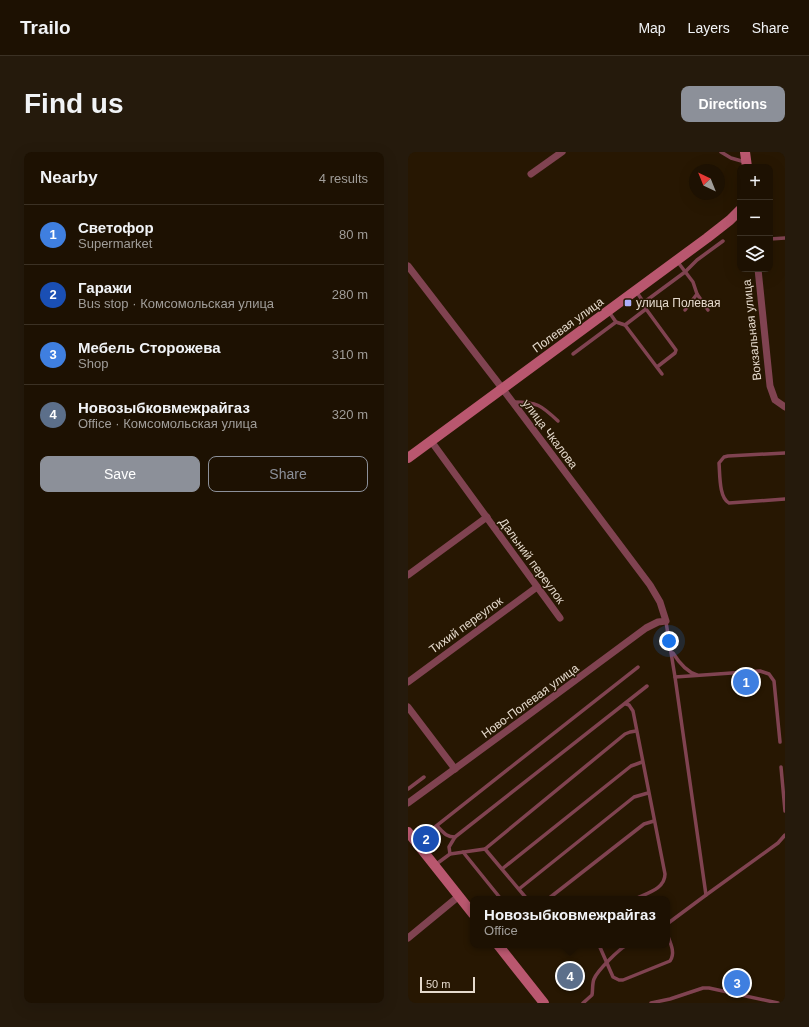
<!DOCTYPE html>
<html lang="en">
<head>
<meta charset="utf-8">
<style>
	:root { --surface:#1d1102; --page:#251a0c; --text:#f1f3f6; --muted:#a09d99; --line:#3b3124; --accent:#8c9099 }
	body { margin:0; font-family:Helvetica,sans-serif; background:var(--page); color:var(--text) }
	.controls { position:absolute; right:12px; top:12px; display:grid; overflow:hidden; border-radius:8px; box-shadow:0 4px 16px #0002 }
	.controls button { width:36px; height:36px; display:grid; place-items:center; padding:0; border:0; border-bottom:1px solid var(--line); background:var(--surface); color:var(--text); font:20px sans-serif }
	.compass { position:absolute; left:281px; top:12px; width:36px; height:36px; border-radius:50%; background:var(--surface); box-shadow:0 4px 16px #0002; rotate:317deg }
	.scale { position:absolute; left:12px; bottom:10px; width:55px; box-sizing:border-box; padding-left:4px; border:2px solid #e5dacd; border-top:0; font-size:11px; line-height:14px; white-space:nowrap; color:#e5dacd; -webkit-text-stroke:3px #271702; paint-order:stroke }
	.you { position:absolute; left:261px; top:489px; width:14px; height:14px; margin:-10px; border:3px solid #fff; border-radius:50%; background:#1a73e8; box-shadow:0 0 0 6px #1a73e833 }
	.badge { display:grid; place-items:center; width:26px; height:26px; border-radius:50%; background:var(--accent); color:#fff; font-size:13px; font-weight:700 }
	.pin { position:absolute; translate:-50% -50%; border:2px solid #fff; box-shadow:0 1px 4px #0006 }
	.popup { position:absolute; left:62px; top:744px; width:200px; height:52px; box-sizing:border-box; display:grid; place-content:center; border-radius:8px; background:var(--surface); filter:drop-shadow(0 1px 3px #0005); font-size:13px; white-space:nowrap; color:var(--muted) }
	.popup b { font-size:15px; color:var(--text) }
	.popup::after { content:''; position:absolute; left:50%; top:100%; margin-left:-8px; border:8px solid transparent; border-top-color:var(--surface) }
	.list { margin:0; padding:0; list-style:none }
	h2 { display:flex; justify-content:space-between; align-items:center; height:52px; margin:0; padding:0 16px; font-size:17px }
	h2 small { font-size:13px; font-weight:400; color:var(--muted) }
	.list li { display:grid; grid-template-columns:26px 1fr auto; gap:12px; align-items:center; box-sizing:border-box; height:60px; padding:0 16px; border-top:1px solid var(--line) }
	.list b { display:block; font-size:15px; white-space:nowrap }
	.list p { margin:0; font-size:13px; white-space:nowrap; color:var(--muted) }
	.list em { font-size:13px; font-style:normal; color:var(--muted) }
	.actions { display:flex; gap:8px; padding:12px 16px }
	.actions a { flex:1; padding:9px 0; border:1px solid var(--accent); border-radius:8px; text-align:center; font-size:14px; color:var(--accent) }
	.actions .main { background:var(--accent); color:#fff }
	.icon { flex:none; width:22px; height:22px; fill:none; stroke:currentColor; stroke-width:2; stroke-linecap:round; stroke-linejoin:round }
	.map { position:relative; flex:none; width:377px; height:851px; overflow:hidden; border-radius:8px }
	header { display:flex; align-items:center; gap:24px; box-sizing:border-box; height:56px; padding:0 20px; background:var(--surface); border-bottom:1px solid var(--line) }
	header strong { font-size:19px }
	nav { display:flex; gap:22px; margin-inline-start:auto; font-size:14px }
	.intro { display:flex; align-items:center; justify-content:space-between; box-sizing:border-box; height:96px; padding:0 24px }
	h1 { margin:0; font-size:28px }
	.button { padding:10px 18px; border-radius:8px; background:var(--accent); color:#fff; font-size:14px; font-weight:700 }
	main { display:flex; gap:24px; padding:0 24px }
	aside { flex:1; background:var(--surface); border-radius:8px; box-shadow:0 4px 16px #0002 }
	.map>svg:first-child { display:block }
</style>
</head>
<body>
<header>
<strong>Trailo</strong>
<nav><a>Map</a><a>Layers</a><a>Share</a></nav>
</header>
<div class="intro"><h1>Find us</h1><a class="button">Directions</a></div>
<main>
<aside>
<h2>Nearby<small>4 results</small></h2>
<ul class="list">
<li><span class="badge" style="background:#3f7fe0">1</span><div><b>Светофор</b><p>Supermarket</p></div><em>80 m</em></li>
<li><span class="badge" style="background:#1a4fb4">2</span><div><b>Гаражи</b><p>Bus stop · Комсомольская улица</p></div><em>280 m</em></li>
<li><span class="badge" style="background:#3f7fe0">3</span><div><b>Мебель Сторожева</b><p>Shop</p></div><em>310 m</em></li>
<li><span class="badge" style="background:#5c6f8a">4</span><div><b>Новозыбковмежрайгаз</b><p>Office · Комсомольская улица</p></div><em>320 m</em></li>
</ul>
<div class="actions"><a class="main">Save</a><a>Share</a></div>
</aside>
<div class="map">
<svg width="377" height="851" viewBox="0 0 377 851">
	<rect width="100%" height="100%" fill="#271702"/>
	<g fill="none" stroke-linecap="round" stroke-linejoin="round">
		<!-- lane -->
		<g stroke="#804351" stroke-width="3.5">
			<path d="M313 0 323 6 337 10"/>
			<path d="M362 87 377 86"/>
			<path d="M269 109 285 130 289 142 300 158"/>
			<path d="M228 139 234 148 238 157 268 198 267 201 249 215"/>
			<path d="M235 151 277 120 289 108 315 89"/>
			<path d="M277 158 289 142"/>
			<path d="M201 160 208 170 217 173 254 222"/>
			<path d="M217 173 238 157"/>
			<path d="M165 202 208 170"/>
			<path d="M106 250C129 250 133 253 150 269"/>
			<path d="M377 301 320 304 316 305 311 311C312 323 311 346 321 351L377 347"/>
			<path d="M258 470 267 525 298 743 259 772"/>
			<path d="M265 501C270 509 279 520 289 523"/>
			<path d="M267 525 352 519 361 522 366 529 372 590"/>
			<path d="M218 552 221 553 225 559 257 722C257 737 239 741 227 747"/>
			<path d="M373 615 377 659"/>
			<path d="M0 637 16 625"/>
			<path d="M29 674C35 680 38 685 47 685L239 534"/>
			<path d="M9 689 230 515"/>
			<path d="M77 697 217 582 222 580 228 579"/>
			<path d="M55 700 93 747"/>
			<path d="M42 702 41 695 47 685"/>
			<path d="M27 713 42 702 77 697 119 747"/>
			<path d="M94 717 223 614 234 610"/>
			<path d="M111 737 226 645 240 641"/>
			<path d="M298 743 370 691 377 683"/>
			<path d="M140 747 236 672 246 669"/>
			<path d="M191 793 205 825 211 828H215L262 809C268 801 262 790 259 782"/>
			<path d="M175 851 184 843C185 838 184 832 186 827 189 819 211 797 219 793"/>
			<path d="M243 851 262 847 295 836H301L370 851"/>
		</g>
		<!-- street -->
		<g stroke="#804351" stroke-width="7">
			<path d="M123 22 154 0"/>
			<path d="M0 114 94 236 242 433 252 450 258 469 250 470 238 476 115 567 0 651"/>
			<path d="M350 117 362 234 367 248 377 255"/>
			<path d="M23 289 152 466"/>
			<path d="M0 423 79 365"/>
			<path d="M0 530 129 435"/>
			<path d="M0 555 47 617"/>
			<path d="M0 786 51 744"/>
		</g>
		<!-- secondary -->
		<g stroke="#b9576f" stroke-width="10">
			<path d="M337 0 339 15"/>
			<path d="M0 306 299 86 322 68 332 58"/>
			<path d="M0 680 65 762"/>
			<path d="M90 793 136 851"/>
		</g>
	</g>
	<!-- markers -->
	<rect fill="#adaffb" stroke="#271702" stroke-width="1.5" x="216" y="147" width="8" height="8" rx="2"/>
	<g text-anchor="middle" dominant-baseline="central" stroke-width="3" stroke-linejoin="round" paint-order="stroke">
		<!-- poi labels -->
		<g font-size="12" fill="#e5dacd" stroke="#271702" text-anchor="start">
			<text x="228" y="151">улица Полевая</text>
		</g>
		<!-- street labels -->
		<g font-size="12" fill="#e5dacd" stroke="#271702">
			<text transform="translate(160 173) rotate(-36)">Полевая улица</text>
			<text transform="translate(344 178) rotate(-96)">Вокзальная улица</text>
			<text transform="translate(142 282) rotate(53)">улица Чкалова</text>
			<text transform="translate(124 409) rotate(54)">Дальний переулок</text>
			<text transform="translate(58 473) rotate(-36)">Тихий переулок</text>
			<text transform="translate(122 549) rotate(-36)">Ново-Полевая улица</text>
		</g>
	</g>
</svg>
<div class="controls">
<button>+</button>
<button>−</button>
<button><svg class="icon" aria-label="layers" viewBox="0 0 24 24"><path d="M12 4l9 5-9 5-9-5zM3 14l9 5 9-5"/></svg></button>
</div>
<svg class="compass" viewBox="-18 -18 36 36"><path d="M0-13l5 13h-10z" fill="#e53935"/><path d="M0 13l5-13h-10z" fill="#a09d99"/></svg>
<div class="scale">50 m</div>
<div class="you"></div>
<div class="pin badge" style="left:338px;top:530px;background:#3f7fe0">1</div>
<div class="pin badge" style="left:18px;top:687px;background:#1a4fb4">2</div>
<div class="pin badge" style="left:329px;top:831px;background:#3f7fe0">3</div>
<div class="pin badge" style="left:162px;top:824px;background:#5c6f8a">4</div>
<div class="popup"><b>Новозыбковмежрайгаз</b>Office</div>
</div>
</main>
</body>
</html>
